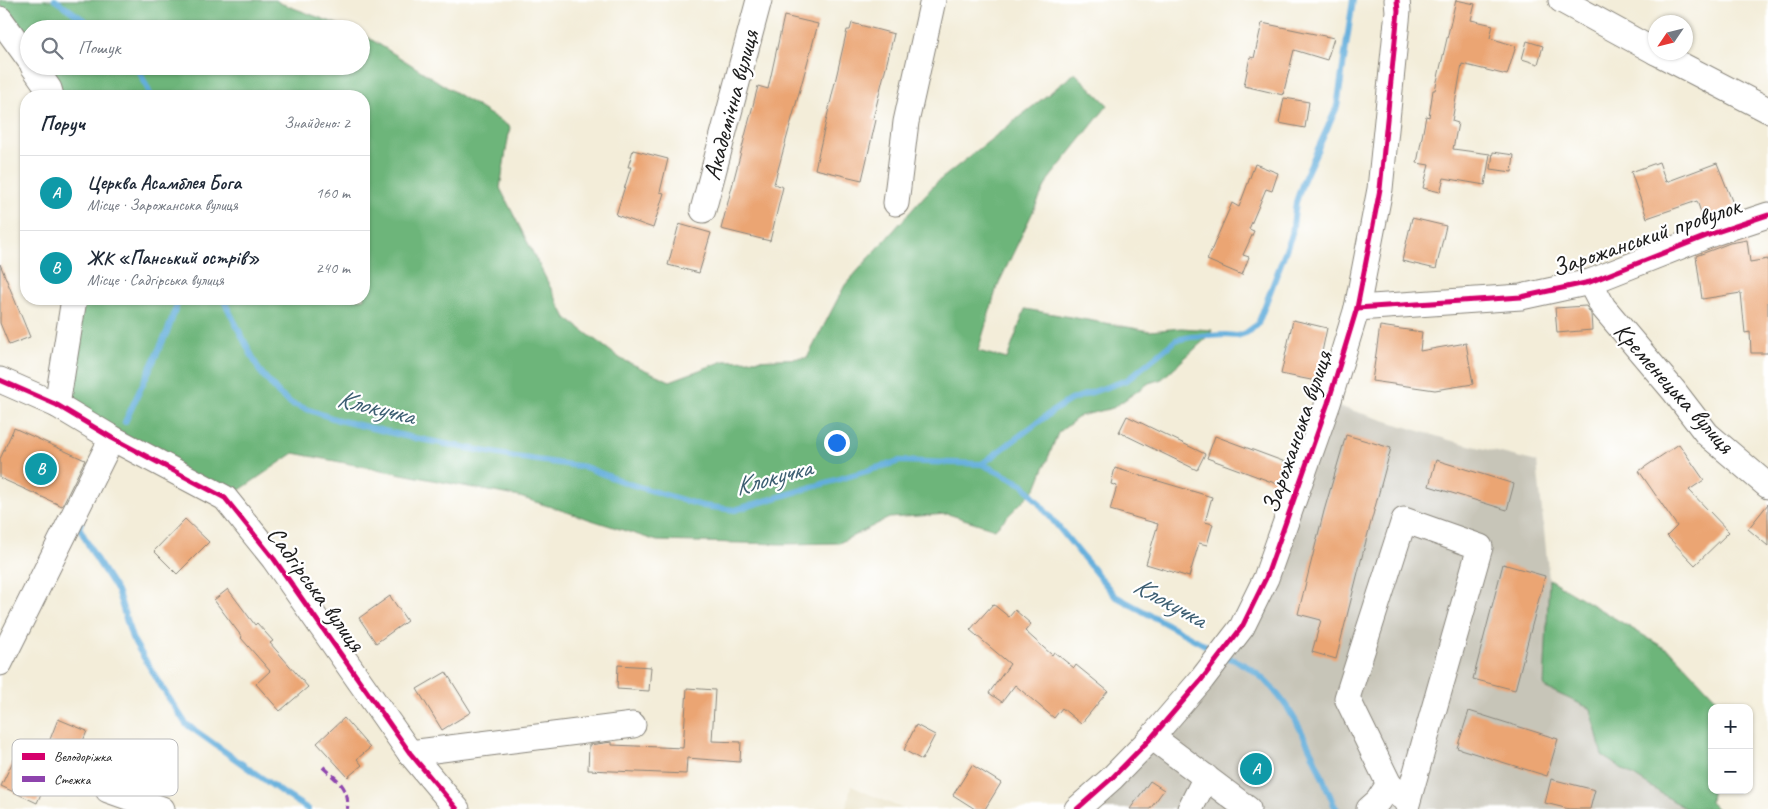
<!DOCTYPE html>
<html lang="uk">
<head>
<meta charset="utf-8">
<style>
	:root { --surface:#fff; --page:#f2f2f3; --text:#1f2937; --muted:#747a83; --line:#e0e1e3; --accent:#1f6fb2 }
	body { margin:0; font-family:Caveat,sans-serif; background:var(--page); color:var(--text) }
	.controls { position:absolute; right:15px; bottom:15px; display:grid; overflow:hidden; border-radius:10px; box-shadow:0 1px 4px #0004 }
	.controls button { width:45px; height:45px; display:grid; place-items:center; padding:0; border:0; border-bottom:1px solid var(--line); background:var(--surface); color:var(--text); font:25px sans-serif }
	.compass { position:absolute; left:1648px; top:15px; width:45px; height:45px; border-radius:50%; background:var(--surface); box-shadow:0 1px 4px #0004; rotate:235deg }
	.you { position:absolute; left:836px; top:442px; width:18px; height:18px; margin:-12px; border:4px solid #fff; border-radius:50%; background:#1a73e8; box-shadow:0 0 0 8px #1a73e833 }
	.badge { display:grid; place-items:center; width:32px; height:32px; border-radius:50%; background:var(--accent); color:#fff; font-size:16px; font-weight:700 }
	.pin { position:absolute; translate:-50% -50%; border:2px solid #fff; box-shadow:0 1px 5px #0006 }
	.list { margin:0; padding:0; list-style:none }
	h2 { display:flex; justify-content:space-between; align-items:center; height:65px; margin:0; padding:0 20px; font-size:21px }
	h2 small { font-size:16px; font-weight:400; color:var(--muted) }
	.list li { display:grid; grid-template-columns:32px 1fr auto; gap:15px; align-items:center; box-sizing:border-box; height:75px; padding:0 20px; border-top:1px solid var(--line) }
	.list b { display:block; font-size:19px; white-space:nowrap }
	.list p { margin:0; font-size:16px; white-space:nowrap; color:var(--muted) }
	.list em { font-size:16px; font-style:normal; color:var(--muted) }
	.icon { flex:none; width:28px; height:28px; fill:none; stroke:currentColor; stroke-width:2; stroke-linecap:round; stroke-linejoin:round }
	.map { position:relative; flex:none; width:1768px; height:809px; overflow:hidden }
	.search { position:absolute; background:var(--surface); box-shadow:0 1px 4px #0004; left:20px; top:20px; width:350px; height:55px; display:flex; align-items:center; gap:12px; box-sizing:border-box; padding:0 18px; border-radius:28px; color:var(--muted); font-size:19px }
	.panel { position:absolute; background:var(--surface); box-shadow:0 1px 4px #0004; left:20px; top:90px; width:350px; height:215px; border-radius:20px }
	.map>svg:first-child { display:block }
</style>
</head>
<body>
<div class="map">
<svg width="1768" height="809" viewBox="0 0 1768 809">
	<rect width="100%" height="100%" fill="#fff"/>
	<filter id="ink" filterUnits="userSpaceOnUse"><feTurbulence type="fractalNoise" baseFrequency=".02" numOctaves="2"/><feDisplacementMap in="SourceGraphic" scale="10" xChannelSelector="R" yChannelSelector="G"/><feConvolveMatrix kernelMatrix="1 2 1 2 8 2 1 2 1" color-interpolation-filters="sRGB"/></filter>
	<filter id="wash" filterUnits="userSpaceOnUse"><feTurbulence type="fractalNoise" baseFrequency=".0096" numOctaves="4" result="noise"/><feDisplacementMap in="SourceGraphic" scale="20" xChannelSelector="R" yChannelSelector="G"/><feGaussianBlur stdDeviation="1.12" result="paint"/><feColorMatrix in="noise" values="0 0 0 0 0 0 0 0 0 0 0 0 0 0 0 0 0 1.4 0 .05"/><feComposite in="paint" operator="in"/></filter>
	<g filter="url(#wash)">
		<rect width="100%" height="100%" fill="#f3edd9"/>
		<!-- built -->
		<path fill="#e5dbba" d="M851 786 903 809H846Z"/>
		<!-- industrial -->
		<path fill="#c7c5b8" d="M1331 404 1449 440 1537 462 1549 579 1544 687 1591 709 1602 756 1686 809H1080L1245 629Z"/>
		<!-- forest -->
		<g fill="#6db57a" stroke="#44684b">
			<path d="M0 0H276L280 3 350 29H29V61L0 21Z"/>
			<path d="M361 33 510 127 500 188 566 318 621 359 670 381 724 361 807 358 845 285 936 183 1075 73 1108 105 1048 180 997 287 978 351 1007 359 1025 309 1150 331 1181 328 1212 330 1210 335 1162 379 1149 383 1113 408 1080 416 1058 433 1036 488 995 529 948 514 889 518 839 543 783 544 657 541 520 497 294 453 225 500 55 407 72 299H364V96H49L32 66H361Z"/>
			<path d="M1549 579 1673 653 1721 704V708H1712V784L1710 802 1717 809H1686L1602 756 1591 709 1544 687Z"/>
		</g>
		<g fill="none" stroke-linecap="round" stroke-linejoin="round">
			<!-- stream -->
			<g stroke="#63aedb" stroke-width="6">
				<path d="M55 0 97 29"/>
				<path d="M137 66 151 96"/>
				<path d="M223 299 259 370 279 394 292 404 338 420 409 437 509 456 585 467 626 483 703 506 735 510 900 461 982 464 1024 485 1115 596 1216 651"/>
				<path d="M125 422 168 330 179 299"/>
				<path d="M982 464 1053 411 1070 400 1127 380 1176 340 1191 337 1225 335 1237 336 1246 333 1258 324 1292 234 1296 202 1304 179 1337 107 1353 0"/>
				<path d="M81 523 79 527 95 557 118 593 132 638 163 689 186 724 283 793 308 809"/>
				<path d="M1227 657C1236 661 1246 665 1254 671 1296 704 1314 758 1334 805L1337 809"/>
			</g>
		</g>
		<g id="blocks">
			<!-- building -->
			<g fill="#eba573">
				<path d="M1456 0 1475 4 1471 20 1493 25 1490 38 1516 46 1507 75 1462 64 1452 121 1458 123 1453 149 1490 154 1485 185 1444 178 1440 192 1423 188 1429 165 1417 163 1426 116 1429 117 1433 90H1435Z"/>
				<path d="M784 16 818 24 774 184 783 187 770 241 721 229 758 86 768 89Z"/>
				<path d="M852 23 894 34 873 119 876 120 862 180 815 169 847 30H850Z"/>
				<path d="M1262 23 1334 38 1327 60 1294 50 1283 95 1244 86 1250 57 1254 58Z"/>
				<path d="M1527 41 1543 46 1538 64 1522 59Z"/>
				<path d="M1284 98 1309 102 1305 128 1279 123Z"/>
				<path d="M633 150 668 159 660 192 664 193 653 228 616 215 631 167H628Z"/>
				<path d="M1493 152 1514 155 1512 172 1491 169Z"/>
				<path d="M1659 162 1666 182 1717 163 1734 206 1703 218 1697 201 1647 218 1631 172Z"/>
				<path d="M1255 164 1278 173 1272 191 1266 189 1249 229 1254 231 1243 255 1249 257 1242 275 1207 260 1232 203 1239 207Z"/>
				<path d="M1412 218 1446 226 1436 269 1402 261Z"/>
				<path d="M679 224 711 233 699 273 668 265Z"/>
				<path d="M1747 240 1750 262 1768 259V353H1751L1750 332 1745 333 1741 293 1702 299 1696 256 1730 243Z"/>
				<path d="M0 264 30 337 9 345 0 323Z"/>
				<path d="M1586 306 1591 314 1592 330 1557 333 1555 308Z"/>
				<path d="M1293 320 1327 328 1316 381 1281 374Z"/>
				<path d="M1380 326 1422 332 1420 351 1466 343 1473 384 1435 390 1372 381Z"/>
				<path d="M1127 416 1205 454 1197 470 1119 432Z"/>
				<path d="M14 428 85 460 62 506 0 478V459Z"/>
				<path d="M1346 435 1391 448 1367 537 1336 659 1312 652 1321 620 1298 614 1324 511Z"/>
				<path d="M1215 436 1288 463 1280 485 1207 458Z"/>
				<path d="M1679 444 1704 480 1689 490 1729 532 1695 565 1667 536 1677 526 1639 471Z"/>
				<path d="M1436 460 1514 484 1507 510 1429 486Z"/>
				<path d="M1115 468 1212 497 1205 522 1213 524 1207 545 1199 543 1189 577 1146 564 1158 524 1110 510 1117 486 1111 484Z"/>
				<path d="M1768 504V546L1748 529Z"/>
				<path d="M185 519 209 542 177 574 154 551Z"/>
				<path d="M1503 564 1545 576 1515 690 1473 679Z"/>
				<path d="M228 589 255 625 257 623 273 641 270 643 308 687 280 711 256 684 270 671 241 638 242 637 214 600Z"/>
				<path d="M390 596 407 621 376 643 359 618Z"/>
				<path d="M993 604 1009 617 1015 610 1031 624 1025 631 1052 655 1054 652 1074 668 1076 665 1108 691 1081 724 1062 708 1054 718 1015 685 1002 702 989 693 1010 664 970 630Z"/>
				<path d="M618 665 651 667 649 691 617 689Z"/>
				<path d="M446 672 471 712 442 730 417 689Z"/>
				<path d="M687 688 715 690 712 741 741 742 740 762 687 758 686 774 588 770 589 745 612 742V745L683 748Z"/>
				<path d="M1469 711 1558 739 1547 776 1457 748Z"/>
				<path d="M344 718 370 748 357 759 362 765 348 777 317 743Z"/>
				<path d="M58 719 87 731 78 754 49 742Z"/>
				<path d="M916 725 935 735 922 760 904 750Z"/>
				<path d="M1253 754 1269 760 1260 783 1244 777Z"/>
				<path d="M14 759 49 775 37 803 1 786Z"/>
				<path d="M972 765 1001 783 985 809H975L953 795Z"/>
				<path d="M1551 779 1595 790 1590 809H1569L1545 803Z"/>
				<path d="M1150 781 1164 790 1150 809H1130Z"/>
			</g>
		</g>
	</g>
	<g filter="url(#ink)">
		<use href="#blocks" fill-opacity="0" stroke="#88847a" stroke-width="1"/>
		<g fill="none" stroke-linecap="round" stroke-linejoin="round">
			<!-- minor casing -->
			<g stroke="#88847a" stroke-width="27">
				<g id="minor">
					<path d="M1561 0 1656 52"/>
					<path d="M0 19 29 59"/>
					<path d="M1656 52 1768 110"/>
					<path d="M33 66 49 89 51 96"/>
					<path d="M896 203 906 122 933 0"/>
					<path d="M703 210 759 0"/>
					<path d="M1590 282 1603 307 1674 391 1707 434 1768 486"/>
					<path d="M1357 308 1521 297 1590 282 1714 233 1768 215"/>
					<path d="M0 380 57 405 112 438 225 498 274 559 410 753 457 809"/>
					<path d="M57 405 74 299"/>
					<path d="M0 663 112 438"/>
					<path d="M1152 737 1248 809"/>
					<path d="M410 753 633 725"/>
					<path d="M1389 784 1347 698 1404 520 1480 547 1407 804"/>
					<path d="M108 790 162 809"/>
					<path d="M1077 809 1111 779 1152 737 1202 679 1242 627 1266 578 1328 403 1357 308 1380 189 1398 11 1397 0"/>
					<path d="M1190 809 1206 777"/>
					<path d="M1369 809 1378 801 1389 784 1400 796"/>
				</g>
			</g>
			<!-- minor -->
			<use href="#minor" stroke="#fff" stroke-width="25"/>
			<!-- quiet -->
			<path stroke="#8e44ad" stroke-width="4" stroke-dasharray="8 4" stroke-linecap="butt" d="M323 767C338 781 349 787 347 809"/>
			<!-- cycleway casing -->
			<g stroke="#fff" stroke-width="8">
				<g id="cycleway">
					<path d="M1357 308 1521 297 1590 282 1714 233 1768 215"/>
					<path d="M0 380 57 405 112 438 225 498 274 559 410 753 457 809"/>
					<path d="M1077 809 1111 779 1152 737 1202 679 1242 627 1266 578 1328 403 1357 308 1380 189 1398 11 1397 0"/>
				</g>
			</g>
			<!-- cycleway -->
			<use href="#cycleway" stroke="#d6006c" stroke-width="5"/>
		</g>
	</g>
	<g text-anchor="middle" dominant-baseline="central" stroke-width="4.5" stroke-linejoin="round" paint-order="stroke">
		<!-- street labels -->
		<g font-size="25" fill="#1c1c1c" stroke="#fff">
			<text transform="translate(731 105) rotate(-75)">Академічна вулиця</text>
			<text transform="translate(1646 237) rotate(-19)">Зарожанський провулок</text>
			<text transform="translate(1674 388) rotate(48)">Кременецька вулиця</text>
			<text transform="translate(1297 432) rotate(-71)">Зарожанська вулиця</text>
			<text transform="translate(316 589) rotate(54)">Садгірська вулиця</text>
		</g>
		<!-- water labels -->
		<g font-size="26" font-style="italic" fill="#3c5e72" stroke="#fff">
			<text transform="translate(376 407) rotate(14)">Клокучка</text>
			<text transform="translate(773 477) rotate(-15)">Клокучка</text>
			<text transform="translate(1170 602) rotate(29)">Клокучка</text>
		</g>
	</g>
	<!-- legend -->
	<rect x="12" y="739" width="166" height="57" rx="8" fill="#fff" stroke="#bbb" stroke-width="1"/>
	<rect x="22" y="753" width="23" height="7" fill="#d6006c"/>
	<rect x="22" y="776" width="23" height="6" fill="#8e44ad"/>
	<g font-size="14" fill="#1c1c1c">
		<text x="54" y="761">Велодоріжка</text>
		<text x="54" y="784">Стежка</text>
	</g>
</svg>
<div class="controls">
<button>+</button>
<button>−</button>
</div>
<svg class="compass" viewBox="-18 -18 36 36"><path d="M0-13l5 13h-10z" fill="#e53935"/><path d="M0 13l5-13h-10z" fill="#747a83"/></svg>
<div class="you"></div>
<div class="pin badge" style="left:1256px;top:769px;background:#0f9aa8">A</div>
<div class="pin badge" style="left:41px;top:469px;background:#0f9aa8">B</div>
<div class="search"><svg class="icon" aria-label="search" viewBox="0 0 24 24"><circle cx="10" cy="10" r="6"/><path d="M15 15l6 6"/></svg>Пошук</div>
<section class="panel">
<h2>Поруч<small>Знайдено: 2</small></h2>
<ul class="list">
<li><span class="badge" style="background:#0f9aa8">A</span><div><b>Церква Асамблея Бога</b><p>Місце · Зарожанська вулиця</p></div><em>160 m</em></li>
<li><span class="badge" style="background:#0f9aa8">B</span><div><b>ЖК «Панський острів»</b><p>Місце · Садгірська вулиця</p></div><em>240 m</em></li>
</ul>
</section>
</div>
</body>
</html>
